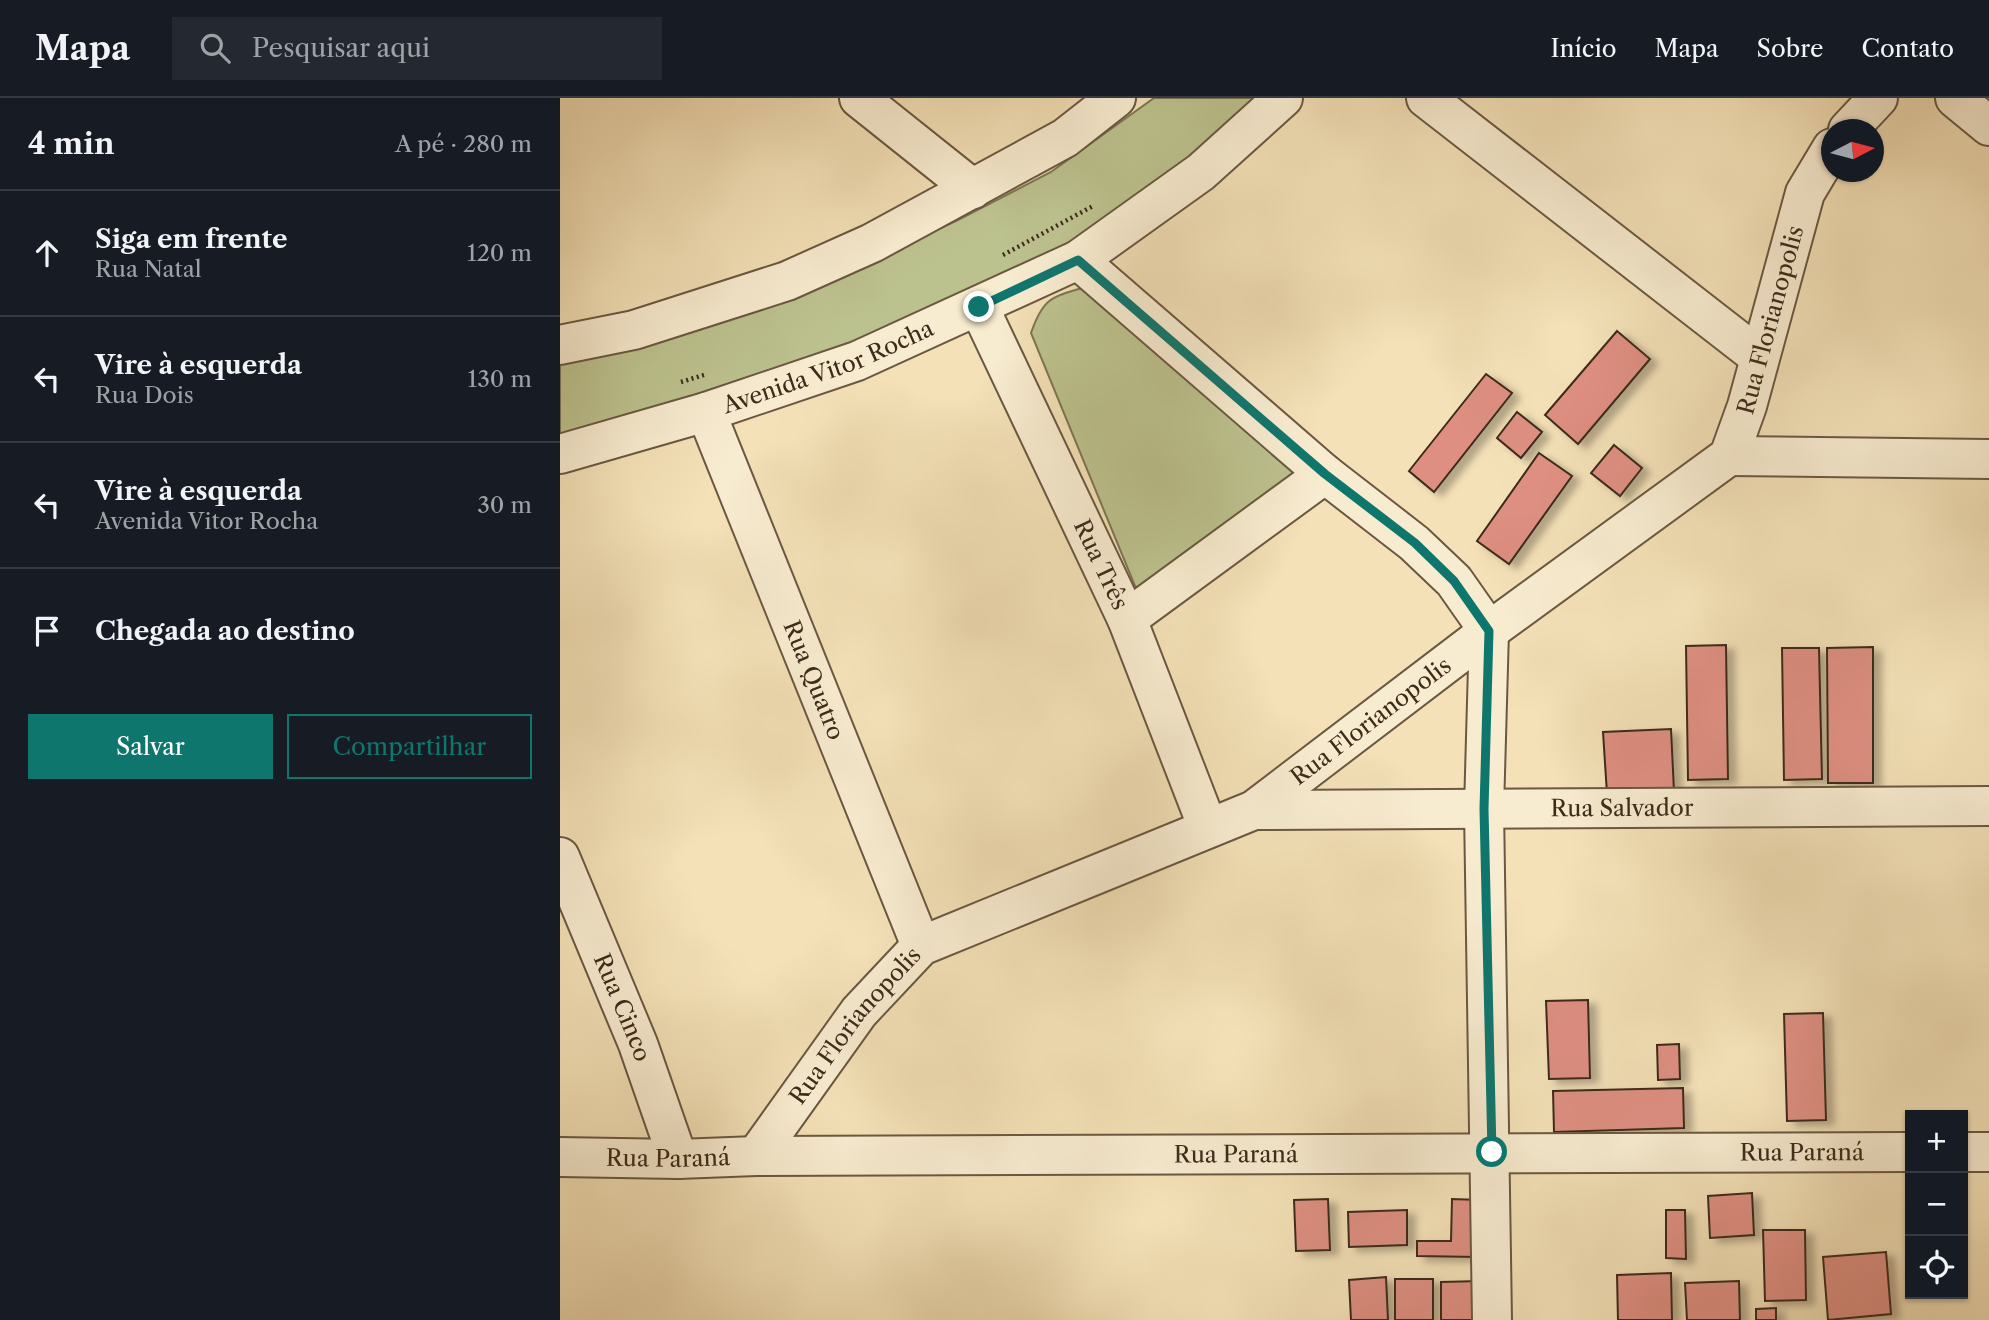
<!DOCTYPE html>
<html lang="pt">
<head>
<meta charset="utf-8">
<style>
	:root { --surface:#171b24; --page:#242831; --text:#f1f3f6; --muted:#9ea1a6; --line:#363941; --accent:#0f766e }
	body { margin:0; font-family:"Libre Caslon Text",serif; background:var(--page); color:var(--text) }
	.controls { position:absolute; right:21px; bottom:21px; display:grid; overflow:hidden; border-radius:0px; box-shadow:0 2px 5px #0004 }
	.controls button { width:63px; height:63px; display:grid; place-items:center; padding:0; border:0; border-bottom:2px solid var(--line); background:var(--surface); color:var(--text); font:35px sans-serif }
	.compass { position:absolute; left:1261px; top:21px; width:63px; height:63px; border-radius:50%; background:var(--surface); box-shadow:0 2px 5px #0004; rotate:84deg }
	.stop { position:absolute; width:21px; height:21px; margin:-16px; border:5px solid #0f766e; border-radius:50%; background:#fff }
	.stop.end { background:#0f766e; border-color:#fff; box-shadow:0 2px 7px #0008 }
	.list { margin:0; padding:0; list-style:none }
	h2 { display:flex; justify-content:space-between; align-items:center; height:91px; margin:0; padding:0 28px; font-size:30px }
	h2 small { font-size:23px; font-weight:400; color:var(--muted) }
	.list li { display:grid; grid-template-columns:46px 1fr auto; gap:21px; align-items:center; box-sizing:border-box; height:126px; padding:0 28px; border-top:2px solid var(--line) }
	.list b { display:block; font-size:26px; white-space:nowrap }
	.list p { margin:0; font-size:23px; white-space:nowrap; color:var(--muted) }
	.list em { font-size:23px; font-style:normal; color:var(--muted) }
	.actions { display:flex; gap:14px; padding:21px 28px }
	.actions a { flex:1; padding:16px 0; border:2px solid var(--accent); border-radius:0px; text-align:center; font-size:24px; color:var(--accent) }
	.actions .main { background:var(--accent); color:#fff }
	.icon { flex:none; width:38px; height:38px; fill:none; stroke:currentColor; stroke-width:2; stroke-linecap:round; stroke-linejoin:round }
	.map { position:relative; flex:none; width:1429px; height:1222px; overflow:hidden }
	header { display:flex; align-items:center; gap:42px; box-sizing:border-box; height:98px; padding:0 35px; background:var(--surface); border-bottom:2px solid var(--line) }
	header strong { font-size:33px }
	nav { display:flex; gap:38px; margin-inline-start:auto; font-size:24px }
	.search { width:490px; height:63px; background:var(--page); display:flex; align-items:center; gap:18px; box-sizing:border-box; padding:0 24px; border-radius:0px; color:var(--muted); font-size:26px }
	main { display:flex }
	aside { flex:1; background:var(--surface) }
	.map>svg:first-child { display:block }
</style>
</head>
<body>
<header>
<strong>Mapa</strong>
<div class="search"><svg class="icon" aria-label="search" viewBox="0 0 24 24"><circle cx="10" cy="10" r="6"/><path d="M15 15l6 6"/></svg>Pesquisar aqui</div>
<nav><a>Início</a><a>Mapa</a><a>Sobre</a><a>Contato</a></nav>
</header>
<main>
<aside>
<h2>4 min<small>A pé · 280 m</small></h2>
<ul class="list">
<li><svg class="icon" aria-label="ahead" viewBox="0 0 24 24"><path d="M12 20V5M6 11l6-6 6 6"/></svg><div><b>Siga em frente</b><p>Rua Natal</p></div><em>120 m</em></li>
<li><svg class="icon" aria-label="left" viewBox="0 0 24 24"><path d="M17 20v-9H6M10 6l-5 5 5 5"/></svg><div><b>Vire à esquerda</b><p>Rua Dois</p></div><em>130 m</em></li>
<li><svg class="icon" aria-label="left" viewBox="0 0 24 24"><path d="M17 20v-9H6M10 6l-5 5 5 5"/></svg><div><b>Vire à esquerda</b><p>Avenida Vitor Rocha</p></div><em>30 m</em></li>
<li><svg class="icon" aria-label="arrive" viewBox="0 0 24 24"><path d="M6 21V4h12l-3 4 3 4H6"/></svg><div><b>Chegada ao destino</b></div></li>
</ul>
<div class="actions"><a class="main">Salvar</a><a>Compartilhar</a></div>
</aside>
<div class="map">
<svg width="1429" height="1222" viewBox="0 0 1429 1222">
	<defs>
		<filter id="shadow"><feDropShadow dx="8" dy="4.5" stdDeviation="3.5" flood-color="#0004"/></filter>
	</defs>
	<rect width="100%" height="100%" fill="#f4e1b7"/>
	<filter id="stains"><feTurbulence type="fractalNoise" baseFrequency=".00286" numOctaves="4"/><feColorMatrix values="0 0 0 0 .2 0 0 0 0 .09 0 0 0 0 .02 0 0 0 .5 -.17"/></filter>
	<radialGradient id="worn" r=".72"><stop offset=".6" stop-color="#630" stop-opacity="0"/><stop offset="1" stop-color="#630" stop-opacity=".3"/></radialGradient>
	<!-- green -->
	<g fill="#bcc28e" stroke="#7c7654" stroke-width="2">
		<path d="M594 0H709L509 149 298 251 0 341V262L266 182 396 123 491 74Z"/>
		<path d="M523 190 743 375 583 496 575 488 471 235C482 203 490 198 523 190Z"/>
	</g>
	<!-- building -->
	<g fill="#de8f82" stroke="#3d2b1b" stroke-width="2" filter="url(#shadow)">
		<path d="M1057 233 1090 261 1018 346 985 317Z"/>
		<path d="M926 276 952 295 874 394 849 373Z"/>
		<path d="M957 314 982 334 961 360 937 340Z"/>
		<path d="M1054 347 1082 370 1060 398 1031 375Z"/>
		<path d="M979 355 1012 378 949 466 917 443Z"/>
		<path d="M1166 547 1168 681 1128 682 1126 548Z"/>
		<path d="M1313 549V685H1268L1267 550Z"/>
		<path d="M1222 550H1259L1262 681 1224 682Z"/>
		<path d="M1111 631 1114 693 1047 696 1043 634Z"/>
		<path d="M1028 902 1030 980 989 981 986 903Z"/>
		<path d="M1263 915 1266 1022 1227 1023 1224 916Z"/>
		<path d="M1119 946 1120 981 1098 982 1097 947Z"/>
		<path d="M1123 990 1124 1030 994 1034 993 993Z"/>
		<path d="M1192 1095 1194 1137 1150 1140 1148 1098Z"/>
		<path d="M768 1101 770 1152 736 1153 734 1102Z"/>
		<path d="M892 1101 919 1102 918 1159 857 1158V1143H891Z"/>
		<path d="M847 1112V1147L789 1149 788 1114Z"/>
		<path d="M1106 1112H1125L1126 1161 1106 1160Z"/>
		<path d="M1203 1132H1245L1246 1202 1205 1203Z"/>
		<path d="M1326 1154 1331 1216 1268 1222 1263 1159Z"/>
		<path d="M1111 1175 1112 1222H1058L1057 1177Z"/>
		<path d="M826 1179 828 1222H791L789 1182Z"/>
		<rect x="835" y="1181" width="38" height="41"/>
		<path d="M920 1183V1222H881V1184Z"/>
		<path d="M1179 1183 1180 1222H1127L1125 1185Z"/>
		<path d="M1216 1210V1222H1196V1211Z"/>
	</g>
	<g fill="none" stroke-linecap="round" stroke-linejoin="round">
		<!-- minor casing -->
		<g stroke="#6b5842" stroke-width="42">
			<g id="minor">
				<path d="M299 0 413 91"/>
				<path d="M866 0 1198 258"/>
				<path d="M1395 0 1429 28"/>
				<path d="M1288 32 1318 0"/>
				<path d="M518 162 765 376 854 445 894 483 929 533 924 711 932 1222"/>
				<path id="s1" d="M419 209 567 521 648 730"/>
				<path d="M0 247 74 232 227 183 312 145 505 40 556 0"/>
				<path id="s2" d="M146 314 361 848"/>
				<path id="s3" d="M0 356 146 314 297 263 518 162 641 74 723 0"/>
				<path d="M1169 358 1429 361"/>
				<path d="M567 521 765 376"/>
				<path id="s4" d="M694 712 1429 708"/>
				<path id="s5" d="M0 759 78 946 118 1061"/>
				<path d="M1403 1054H1429"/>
				<path id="s6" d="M196 1058 299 914 361 848 694 712 929 533 1169 358 1187 308 1245 95 1272 50"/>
				<path id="s7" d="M0 1059 118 1061 196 1058 1350 1054"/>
			</g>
		</g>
		<!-- path -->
		<g stroke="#3d2b1b" stroke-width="4.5" stroke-dasharray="2 3.5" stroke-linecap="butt">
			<path d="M443 157 533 108"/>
			<path d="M121 284 147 276"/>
		</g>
		<!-- minor -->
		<use href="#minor" stroke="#f8ecd0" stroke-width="38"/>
	</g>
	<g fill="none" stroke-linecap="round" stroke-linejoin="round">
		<!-- route -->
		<path stroke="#0f766e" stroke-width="9" d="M419 209 518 162 765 376 855 445 894 483 929 533 924 711 932 1054"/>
	</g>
	<g text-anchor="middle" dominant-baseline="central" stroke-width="5" stroke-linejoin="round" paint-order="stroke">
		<!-- street labels -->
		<g font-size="23" fill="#3d2b1b" stroke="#f8ecd0">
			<text stroke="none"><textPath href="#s6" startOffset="1362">Rua Florianopolis</textPath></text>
			<text stroke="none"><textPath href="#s3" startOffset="282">Avenida Vitor Rocha</textPath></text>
			<text stroke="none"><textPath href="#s1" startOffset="285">Rua Três</textPath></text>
			<text stroke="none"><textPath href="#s2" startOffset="289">Rua Quatro</textPath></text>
			<text stroke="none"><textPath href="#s6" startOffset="774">Rua Florianopolis</textPath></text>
			<text stroke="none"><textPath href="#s4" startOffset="368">Rua Salvador</textPath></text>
			<text stroke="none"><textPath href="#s5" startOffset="163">Rua Cinco</textPath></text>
			<text stroke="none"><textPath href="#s6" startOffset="164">Rua Florianopolis</textPath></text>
			<text stroke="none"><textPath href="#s7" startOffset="1242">Rua Paraná</textPath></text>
			<text stroke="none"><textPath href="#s7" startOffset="676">Rua Paraná</textPath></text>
			<text stroke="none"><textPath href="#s7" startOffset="108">Rua Paraná</textPath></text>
		</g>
	</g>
	<rect width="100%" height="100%" filter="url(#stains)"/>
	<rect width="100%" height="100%" fill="url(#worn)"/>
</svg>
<div class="controls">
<button>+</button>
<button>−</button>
<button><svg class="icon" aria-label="locate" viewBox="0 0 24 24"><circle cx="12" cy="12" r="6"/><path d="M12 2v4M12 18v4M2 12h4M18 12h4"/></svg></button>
</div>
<svg class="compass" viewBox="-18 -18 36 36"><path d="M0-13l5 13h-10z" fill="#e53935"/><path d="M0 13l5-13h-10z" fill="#9ea1a6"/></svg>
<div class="stop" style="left:932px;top:1054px"></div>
<div class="stop end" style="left:419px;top:209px"></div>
</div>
</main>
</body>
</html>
